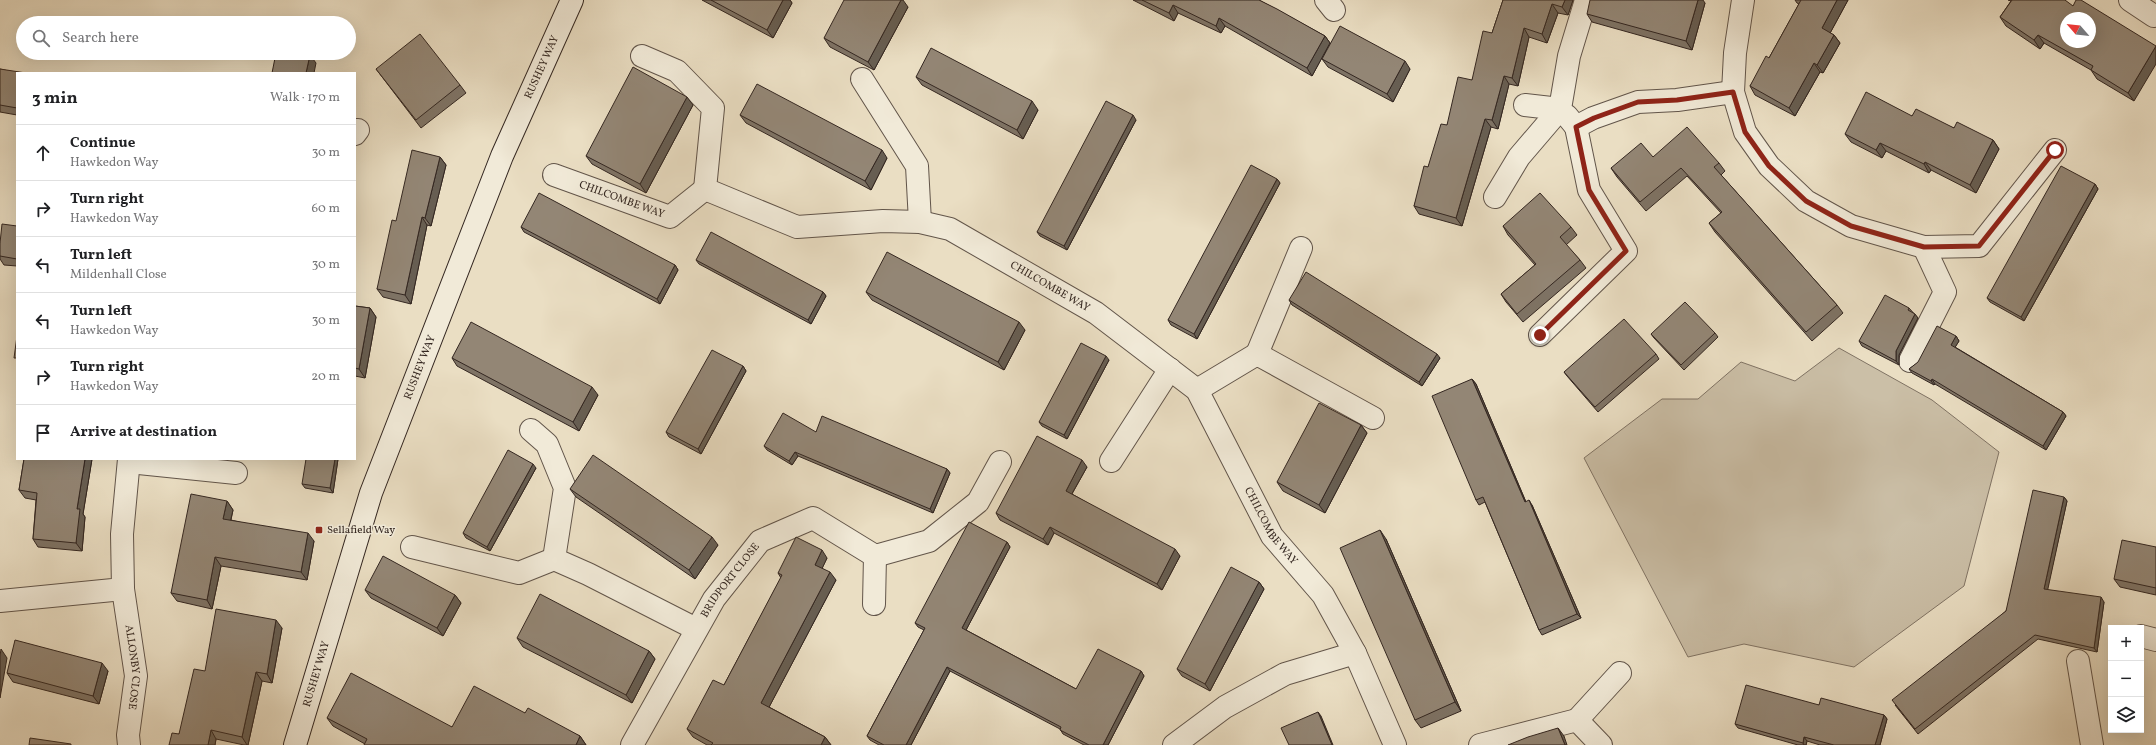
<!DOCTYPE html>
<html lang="en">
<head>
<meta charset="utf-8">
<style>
	:root { --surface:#fff; --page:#f6f6f6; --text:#202124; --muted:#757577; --line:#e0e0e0 }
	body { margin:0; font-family:Vollkorn,serif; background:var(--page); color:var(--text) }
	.controls { position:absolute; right:12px; bottom:12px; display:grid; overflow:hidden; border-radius:0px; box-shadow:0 4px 16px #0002 }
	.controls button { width:36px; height:36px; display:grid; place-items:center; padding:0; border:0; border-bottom:1px solid var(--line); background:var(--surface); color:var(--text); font:20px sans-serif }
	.compass { position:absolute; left:2060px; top:12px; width:36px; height:36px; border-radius:50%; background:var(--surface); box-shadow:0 4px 16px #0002; rotate:298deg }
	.stop { position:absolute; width:12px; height:12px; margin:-9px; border:3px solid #8f2418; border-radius:50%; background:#fff }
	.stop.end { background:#8f2418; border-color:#fff; box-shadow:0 1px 4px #0008 }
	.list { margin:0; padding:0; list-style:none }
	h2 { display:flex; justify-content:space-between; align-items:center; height:52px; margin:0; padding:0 16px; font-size:17px }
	h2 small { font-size:13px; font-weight:400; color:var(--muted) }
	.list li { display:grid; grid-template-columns:26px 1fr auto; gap:12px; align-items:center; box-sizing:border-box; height:56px; padding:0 16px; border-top:1px solid var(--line) }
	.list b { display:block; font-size:15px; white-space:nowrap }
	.list p { margin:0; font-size:13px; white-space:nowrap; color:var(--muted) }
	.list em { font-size:13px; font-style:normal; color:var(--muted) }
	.icon { flex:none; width:22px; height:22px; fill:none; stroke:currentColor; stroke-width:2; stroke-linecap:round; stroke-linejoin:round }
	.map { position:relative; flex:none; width:2156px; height:745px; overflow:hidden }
	.search { position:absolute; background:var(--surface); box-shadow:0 4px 16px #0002; left:16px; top:16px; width:340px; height:44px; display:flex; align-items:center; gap:10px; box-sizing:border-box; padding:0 14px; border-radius:22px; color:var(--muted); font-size:15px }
	.panel { position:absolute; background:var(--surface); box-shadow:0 4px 16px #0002; left:16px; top:72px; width:340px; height:388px; border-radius:0px }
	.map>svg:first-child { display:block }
</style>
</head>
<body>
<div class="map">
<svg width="2156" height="745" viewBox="0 0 2156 745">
	<rect width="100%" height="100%" fill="#eadec3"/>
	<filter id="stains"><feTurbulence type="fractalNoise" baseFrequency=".005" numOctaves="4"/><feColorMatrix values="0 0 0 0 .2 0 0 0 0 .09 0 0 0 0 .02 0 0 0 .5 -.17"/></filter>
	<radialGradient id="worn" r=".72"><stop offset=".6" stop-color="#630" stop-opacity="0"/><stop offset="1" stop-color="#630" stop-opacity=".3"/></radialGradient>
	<!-- green -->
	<path fill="#cbbfa7" stroke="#807364" d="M1839 348 1932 400 1999 452 1964 586 1854 667 1744 644 1688 657 1584 458 1662 399H1698L1741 362 1795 381Z"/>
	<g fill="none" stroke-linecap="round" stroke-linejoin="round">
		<!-- street casing -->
		<g stroke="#62554a" stroke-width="24">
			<g id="street">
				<path d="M1326 0 1334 10"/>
				<path d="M1743 0 1735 53 1733 92 1745 132 1769 166 1806 201 1851 226 1924 247 1979 246 2055 150"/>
				<path d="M2130 0 2154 16"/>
				<path id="s1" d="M642 56 677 71 713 108 705 189 797 227 883 221 920 222 950 229 1096 313 1197 390 1272 536 1323 595 1355 653 1395 745"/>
				<path d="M862 79 917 166 920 222"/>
				<path d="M1525 105 1560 109"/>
				<path d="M1567 116 1576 127 1593 118 1638 102 1677 100 1733 92"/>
				<path d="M355 134 358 130"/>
				<path id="s2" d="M554 175 670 217 705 189"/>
				<path d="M1495 197 1519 157 1560 109 1569 56 1586 0"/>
				<path d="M1540 335 1626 251 1589 190 1576 127"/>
				<path d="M1257 354 1301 248"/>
				<path d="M1910 361 1945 292 1924 247"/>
				<path d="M1197 390 1257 354 1373 418"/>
				<path d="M531 430 547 444 565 488 554 559 588 574 696 629"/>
				<path d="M1111 461 1170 369"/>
				<path d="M129 462 236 473"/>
				<path d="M412 547 519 573 554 559"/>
				<path id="s3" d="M123 589 136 676 128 735 129 745"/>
				<path d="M0 601 123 589 122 534 129 459"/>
				<path d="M874 604 875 556"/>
				<path d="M2141 636 2156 640"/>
				<path d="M2078 661 2092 745"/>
				<path d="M1577 720 1620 673"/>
				<path id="s4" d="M632 745 714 599 760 541 813 518 875 556 929 541 978 502 1000 462"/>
				<path d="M1174 745 1225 707 1285 674 1355 653"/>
				<path d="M1480 745 1577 720 1601 745"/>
			</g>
		</g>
		<!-- secondary casing -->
		<g stroke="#342721" stroke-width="24">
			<g id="secondary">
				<path id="s5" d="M295 745 371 493 502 156 572 0"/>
			</g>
		</g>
		<!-- street -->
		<use href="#street" stroke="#f1ead8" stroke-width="22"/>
		<!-- secondary -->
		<use href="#secondary" stroke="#f1ead8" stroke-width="22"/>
	</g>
	<!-- wall -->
	<g fill="#7e7365" stroke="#342721">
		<path d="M702 0H790L792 3 773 38Z"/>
		<path d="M1133 0H1259L1325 36 1330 43 1312 76 1225 26 1221 33 1178 13 1174 21Z"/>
		<path d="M1503 0H1573L1568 15 1558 13 1547 43 1529 37 1518 86 1509 84 1498 129 1491 127 1462 226 1419 214 1414 206 1428 167 1447 125 1472 80 1492 33Z"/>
		<path d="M1795 0H1848L1830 33 1834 35 1840 43 1823 73 1820 72 1795 116 1755 95 1750 86 1769 58 1799 4 1797 3Z"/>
		<path d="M2008 0H2065L2134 101 2097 79 2091 70 2044 43 2040 49 2006 26 2000 17 2011 1Z"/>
		<path d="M1705 3 1692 50 1592 22 1587 14Z"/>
		<path d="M908 7 874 70 830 47 824 38Z"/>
		<path d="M1322 59 1410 69 1393 102 1328 67Z"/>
		<path d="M0 69 17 73V115L0 112Z"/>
		<path d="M376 69 460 85 466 93 421 128Z"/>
		<path d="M916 77 1038 110 1023 139 922 85Z"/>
		<path d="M693 105 646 193 592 164 586 156Z"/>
		<path d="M740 115 887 158 871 190 746 123Z"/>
		<path d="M1912 116 1954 128 1993 140 1999 149 1976 193 1931 170 1929 173 1886 151 1882 158 1851 142 1845 134Z"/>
		<path d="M1136 120 1067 250 1040 236 1037 232Z"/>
		<path d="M440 157 446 165 431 226 427 225 411 304 383 297 377 289Z"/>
		<path d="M1653 157 1719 163 1725 171 1721 175 1837 305 1843 313 1812 341 1715 232 1709 223 1721 213 1687 176 1646 211 1617 177 1611 168Z"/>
		<path d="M1277 179 1280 183 1197 339 1171 325 1168 320Z"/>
		<path d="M2095 184 2098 189 2024 321 1990 302 1987 298Z"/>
		<path d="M17 226V266L4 265 0 259V243Z"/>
		<path d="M1503 226 1571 227 1577 235 1566 245 1580 260 1586 268 1523 322 1506 302 1501 294 1535 265 1508 235Z"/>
		<path d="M521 227 675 265 678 270 660 304 524 232Z"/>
		<path d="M696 260 823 292 826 296 811 324 699 264Z"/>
		<path d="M866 292 1025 330 1004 370 872 300Z"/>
		<path d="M1289 300 1440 358 1422 386 1292 305Z"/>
		<path d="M355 306 370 308 376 317 365 378 355 376Z"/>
		<path d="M1909 308 1918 318 1899 355V365L1862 346 1859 341Z"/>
		<path d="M1715 333 1718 337 1684 370 1654 338 1651 334Z"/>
		<path d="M1956 336 1959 341 1955 347 2063 412 2066 416 2046 450 1935 384 1934 385 1912 373 1909 369Z"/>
		<path d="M1656 354 1659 359 1598 412 1567 376 1564 372Z"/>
		<path d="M452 358 598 395 579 431 457 366Z"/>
		<path d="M1109 360 1067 439 1042 426 1039 422Z"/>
		<path d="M743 366 746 371 701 454 669 437 666 432Z"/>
		<path d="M1472 379 1476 384 1526 502 1532 505 1581 618 1542 635 1539 630 1485 502 1479 505 1476 500Z"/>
		<path d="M1361 425 1367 433 1325 513 1283 491 1277 482Z"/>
		<path d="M816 432 947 469 950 473 933 513 798 456 792 465 767 450 764 446Z"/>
		<path d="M24 459H92L83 514 85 517 82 551 38 547 33 539 36 500 25 498 19 490Z"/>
		<path d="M338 459 333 493 305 488 302 484Z"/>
		<path d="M1087 467 1072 494 1180 556 1162 590 1054 533 1048 545 1000 520 996 513Z"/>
		<path d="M536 468 490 551 466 538 463 533Z"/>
		<path d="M570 489 718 545 695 579 576 497Z"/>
		<path d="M2064 497 2067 501 2047 590 2104 602 2097 652 2038 639 1918 734 1895 705 2006 611Z"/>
		<path d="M227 501 233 510 231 520 314 541 307 580 221 566 212 609 177 601 171 593Z"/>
		<path d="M1386 539 1461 711 1421 728 1415 720Z"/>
		<path d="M1007 542 1010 547 966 630 1076 689 1141 671 1144 676 1108 745H1084L1063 734 1060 729 950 671 911 745H879L870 740 867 736 924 630 918 627 915 623Z"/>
		<path d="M2156 547V595L2120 587 2114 579Z"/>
		<path d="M827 558 822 568 836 580 769 707 825 737 831 745H707L693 737 687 729 724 685 781 578 778 573Z"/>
		<path d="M1259 582 1264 589 1210 691 1182 676 1177 669Z"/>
		<path d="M365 590 455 595 461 603 443 636 371 598Z"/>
		<path d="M282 628 272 683 262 681 248 745H244L216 739 215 745H169L179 734 205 671Z"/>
		<path d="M517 638 649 651 655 659 632 703 523 647Z"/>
		<path d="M108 671 99 704 13 682 7 673Z"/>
		<path d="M1819 705 1884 715 1887 719 1880 745H1820L1807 741 1806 745H1798L1738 728 1735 724Z"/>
		<path d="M525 713 580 736 586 745 365 744 333 726 327 718 452 727Z"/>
	</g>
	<!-- shaded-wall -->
	<g fill="#675e52" stroke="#342721">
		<path d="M783 0H790L792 3 773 38 767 30Z"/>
		<path d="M901 0H903L908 7 874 70 868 62Z"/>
		<path d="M1565 0H1573L1568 15 1562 7Z"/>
		<path d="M1698 0H1703L1705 3 1692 50 1686 41Z"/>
		<path d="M1837 0H1848L1828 37 1822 28Z"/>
		<path d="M1552 4 1558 13 1547 43 1542 34Z"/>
		<path d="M1173 5 1178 13 1174 21 1169 13Z"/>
		<path d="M1219 18 1225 26 1221 33 1216 26Z"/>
		<path d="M1524 28 1529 37 1518 86 1512 78Z"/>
		<path d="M1834 35 1840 43 1823 73 1817 65Z"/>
		<path d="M2038 35 2044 43 2040 49 2034 40Z"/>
		<path d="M1325 36 1330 43 1312 76 1307 68Z"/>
		<path d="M2156 46V64L2134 101 2128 93Z"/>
		<path d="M310 55 316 63 314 73H306Z"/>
		<path d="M1405 61 1410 69 1393 102 1387 94Z"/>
		<path d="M1814 63 1820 72 1795 116 1789 108Z"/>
		<path d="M1504 76 1509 84 1498 129 1492 120Z"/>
		<path d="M687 97 693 105 646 193 640 184Z"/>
		<path d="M1032 101 1038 110 1023 139 1017 130Z"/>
		<path d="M1133 115 1136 120 1067 250 1064 246Z"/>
		<path d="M1485 119 1491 127 1462 226 1456 218Z"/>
		<path d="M1993 140 1999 149 1976 193 1970 185Z"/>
		<path d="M1880 143 1886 151 1882 158 1876 150Z"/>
		<path d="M882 150 887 158 871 190 865 181Z"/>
		<path d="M440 157 446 165 431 226 425 218Z"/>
		<path d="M1925 162 1931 170 1929 173 1924 164Z"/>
		<path d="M1277 179 1280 183 1197 339 1194 334Z"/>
		<path d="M2095 184 2098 189 2024 321 2021 317Z"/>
		<path d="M422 217 427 225 411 304 405 295Z"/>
		<path d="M675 265 678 270 660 304 657 299Z"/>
		<path d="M823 292 826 296 811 324 808 320Z"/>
		<path d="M370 308 376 317 365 378 359 369Z"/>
		<path d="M1915 314 1918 318 1899 355V365L1896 361V351Z"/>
		<path d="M1019 322 1025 330 1004 370 998 362Z"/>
		<path d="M1956 336 1959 341 1954 349 1951 345Z"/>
		<path d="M1437 354 1440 358 1422 386 1419 382Z"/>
		<path d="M1106 356 1109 360 1067 439 1064 435Z"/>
		<path d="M743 366 746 371 701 454 698 449Z"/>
		<path d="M1472 379 1476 384 1528 507 1525 502Z"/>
		<path d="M1932 379 1935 384 1934 385 1931 381Z"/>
		<path d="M592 387 598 395 579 431 573 422Z"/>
		<path d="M2063 412 2066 416 2046 450 2043 446Z"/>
		<path d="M1361 425 1367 433 1325 513 1319 505Z"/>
		<path d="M795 452 798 456 792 465 789 461Z"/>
		<path d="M85 459H92L83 514 85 517 82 551 76 543 77 509Z"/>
		<path d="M335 459H338L333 493 330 488Z"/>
		<path d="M1082 460 1087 467 1070 497 1066 491Z"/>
		<path d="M533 464 536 468 490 551 487 547Z"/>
		<path d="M947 469 950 473 933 513 930 509Z"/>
		<path d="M2064 497 2067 501 2047 593 2044 589Z"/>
		<path d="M1529 500 1532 505 1581 618 1577 614Z"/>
		<path d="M227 501 233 510 229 527 223 519Z"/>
		<path d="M1050 527 1054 533 1048 545 1043 539Z"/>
		<path d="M1380 530 1386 539 1461 711 1455 702Z"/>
		<path d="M308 533 314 541 307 580 301 572Z"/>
		<path d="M712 537 718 545 695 579 689 570Z"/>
		<path d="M1007 542 1010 547 965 632 962 628Z"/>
		<path d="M1175 549 1180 556 1162 590 1157 584Z"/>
		<path d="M822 550 827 558 820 573 815 565Z"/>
		<path d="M215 557 221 566 212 609 207 600Z"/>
		<path d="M830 572 836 580 767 711 761 703Z"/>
		<path d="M1259 582 1264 589 1210 691 1205 684Z"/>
		<path d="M455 595 461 603 443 636 437 628Z"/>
		<path d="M2101 597 2104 602 2097 652 2094 648Z"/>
		<path d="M276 620 282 628 272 683 267 674Z"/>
		<path d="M1 649 7 658 0 698V656Z"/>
		<path d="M649 651 655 659 632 703 626 695Z"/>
		<path d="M102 663 108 671 99 704 93 696Z"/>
		<path d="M947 667 950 671 911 745H906Z"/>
		<path d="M1141 671 1144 676 1108 745H1103Z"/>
		<path d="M256 672 262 681 248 745H247L242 737Z"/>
		<path d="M1318 712 1321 716 1333 745H1332Z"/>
		<path d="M1884 715 1887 719 1880 745H1875Z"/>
		<path d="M1558 728 1564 736 1567 745H1565Z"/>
		<path d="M211 730 216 739 215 745H208Z"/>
		<path d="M580 736 586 745H576Z"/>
		<path d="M825 737 831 745H821Z"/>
		<path d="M1804 737 1807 741 1806 745H1804L1803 743Z"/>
	</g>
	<!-- building -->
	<g fill="#938675" stroke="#342721" fill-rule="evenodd">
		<path d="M711 0H783L767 30Z"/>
		<path d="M844 0H901L868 62 824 38Z"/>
		<path d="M1142 0H1259L1277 9 1325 36 1307 68 1219 18 1216 26 1173 5 1169 13Z"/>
		<path d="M1503 0H1565L1562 7 1552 4 1542 34 1524 28 1512 78 1504 76 1492 120 1485 119 1456 218 1414 206 1424 166 1428 167 1441 124 1447 125 1458 77 1472 80 1483 31 1492 33Z"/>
		<path d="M1590 0H1698L1686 41 1587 14Z"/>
		<path d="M1801 0H1837L1822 28 1834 35 1817 65 1814 63 1789 108 1750 86 1766 56 1769 58Z"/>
		<path d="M2012 0H2065L2073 6 2076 0H2081L2156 46 2128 93 2091 70 2093 66 2038 35 2034 40 2000 17ZM2066 18H2090V42H2066Z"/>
		<path d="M1340 26 1405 61 1387 94 1322 59Z"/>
		<path d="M420 34 460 85 416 120 376 69Z"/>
		<path d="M931 48 1032 101 1017 130 916 77Z"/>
		<path d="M276 53H302L310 55 306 73H272Z"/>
		<path d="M633 67 687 97 640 184 586 156Z"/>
		<path d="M0 69 26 73H17V108L0 105Z"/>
		<path d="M757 84 882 150 865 181 740 115Z"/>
		<path d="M1866 92 1912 116 1916 109 1954 128 1957 122 1993 140 1970 185 1925 162 1924 164 1880 143 1876 150 1845 134Z"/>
		<path d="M1106 101 1133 115 1064 246 1037 232Z"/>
		<path d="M1687 127 1719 163 1714 167 1837 305 1806 332 1709 223 1722 212 1681 168 1640 202 1611 168 1641 143 1653 157Z"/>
		<path d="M412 150 440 157 425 218 422 217 405 295 377 289 392 220 396 221Z"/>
		<path d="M1251 165 1277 179 1194 334 1168 320Z"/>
		<path d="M2061 166 2095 184 2021 317 1987 298Z"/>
		<path d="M539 193 675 265 657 299 521 227Z"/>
		<path d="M1540 193 1571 227 1560 237 1580 260 1517 314 1501 294 1536 264 1503 226Z"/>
		<path d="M2 224 17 226V259L0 256V243Z"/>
		<path d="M711 232 823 292 808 320 696 260Z"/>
		<path d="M887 252 1019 322 998 362 866 292Z"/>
		<path d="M1306 272 1437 354 1419 382 1289 300Z"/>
		<path d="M1885 295 1909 308 1908 310 1915 314 1896 351V361L1859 341Z"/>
		<path d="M1685 302 1715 333 1681 365 1651 334Z"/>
		<path d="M355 306 370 308 359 369 355 368Z"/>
		<path d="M1624 319 1656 354 1595 407 1564 372Z"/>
		<path d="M471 322 592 387 573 422 452 358Z"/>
		<path d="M1937 326 1956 336 1951 345 2063 412 2043 446 1932 379 1931 381 1909 369 1918 362Z"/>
		<path d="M17 336V358H14Z"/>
		<path d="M1081 343 1106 356 1064 435 1039 422Z"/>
		<path d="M712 350 743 366 698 449 666 432Z"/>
		<path d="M1472 379 1525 502 1529 500 1577 614 1539 630 1483 497 1476 500 1432 396Z"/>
		<path d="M1319 403 1361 425 1319 505 1277 482Z"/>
		<path d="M783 413 816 432 822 416 947 469 930 509 795 452 789 461 764 446Z"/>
		<path d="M1037 436 1082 460 1066 491 1175 549 1157 584 1050 527 1043 539 996 513Z"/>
		<path d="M508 450 533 464 487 547 463 533Z"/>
		<path d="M593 455 712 537 689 570 570 489Z"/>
		<path d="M24 459H85L77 509H80L76 543 33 539 37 493 19 490Z"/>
		<path d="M306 459H335L330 488 302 484Z"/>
		<path d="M2033 490 2064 497 2044 589 2101 597 2094 648 2035 635 1915 729 1892 700 2006 611Z"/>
		<path d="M191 494 227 501 223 519 308 533 301 572 215 557 207 600 171 593Z"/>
		<path d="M969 522 1007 542 962 628 1076 689 1098 649 1141 671 1103 745H1089L1060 730 1061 727 947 667 906 745H884L867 736 925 628 915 623Z"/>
		<path d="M1380 530 1455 702 1415 720 1340 548Z"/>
		<path d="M796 537 822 550 815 565 830 572 761 703 825 737 821 745H711L713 743 687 729 713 680 724 685 782 575 778 573Z"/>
		<path d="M2122 540 2156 547V588L2114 579Z"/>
		<path d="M383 556 455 595 437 628 365 590Z"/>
		<path d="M1231 567 1259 582 1205 684 1177 669Z"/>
		<path d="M540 594 649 651 626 695 517 638Z"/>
		<path d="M216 609 276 620 267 674 256 672 242 737 211 730 208 745H169L172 733 179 734 194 669 205 671Z"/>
		<path d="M15 640 102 663 93 696 7 673Z"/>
		<path d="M351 673 452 727 474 686 525 713 528 708 580 736 576 745H364L367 739 327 718Z"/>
		<path d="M1746 685 1819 705 1821 698 1884 715 1875 745H1834L1804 737 1803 743 1735 724Z"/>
		<path d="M1318 712 1332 745H1289L1281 728Z"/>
		<path d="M1558 728 1565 745H1508L1528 737Z"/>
		<path d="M30 738 71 744V745H29Z"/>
	</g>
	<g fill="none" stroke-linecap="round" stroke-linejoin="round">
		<!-- route -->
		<path stroke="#8f2418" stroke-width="5" d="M1540 335 1626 251 1589 190 1576 127 1594 118 1638 102 1677 100 1733 92 1745 132 1769 166 1806 201 1851 226 1924 247 1979 246 2055 150"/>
	</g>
	<!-- markers -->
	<rect fill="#8f2418" stroke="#f1ead8" stroke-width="1.5" x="315" y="526" width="8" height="8" rx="2"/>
	<g text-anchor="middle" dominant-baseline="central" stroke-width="3" stroke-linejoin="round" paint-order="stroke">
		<!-- street labels -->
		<g font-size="11" fill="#342721" stroke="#f1ead8">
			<text stroke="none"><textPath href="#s5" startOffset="722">RUSHEY WAY</textPath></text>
			<text stroke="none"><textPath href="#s2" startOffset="72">CHILCOMBE WAY</textPath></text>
			<text stroke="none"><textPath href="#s1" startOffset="540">CHILCOMBE WAY</textPath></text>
			<text stroke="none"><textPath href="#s5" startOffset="398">RUSHEY WAY</textPath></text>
			<text stroke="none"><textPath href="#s1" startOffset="875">CHILCOMBE WAY</textPath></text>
			<text stroke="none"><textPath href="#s4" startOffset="192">BRIDPORT CLOSE</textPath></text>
			<text stroke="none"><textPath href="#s3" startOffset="79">ALLONBY CLOSE</textPath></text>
			<text stroke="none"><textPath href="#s5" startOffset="74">RUSHEY WAY</textPath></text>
		</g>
		<!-- poi labels -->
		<g font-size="11" fill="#342721" stroke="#f1ead8" text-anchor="start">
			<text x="327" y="530">Sellafield Way</text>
		</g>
	</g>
	<rect width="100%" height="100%" filter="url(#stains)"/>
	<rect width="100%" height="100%" fill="url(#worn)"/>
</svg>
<div class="controls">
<button>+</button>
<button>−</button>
<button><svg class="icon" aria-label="layers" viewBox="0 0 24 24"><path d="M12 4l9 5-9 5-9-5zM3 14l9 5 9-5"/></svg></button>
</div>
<svg class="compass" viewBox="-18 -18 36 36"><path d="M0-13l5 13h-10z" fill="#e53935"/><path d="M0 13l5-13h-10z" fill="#757577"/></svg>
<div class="stop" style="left:2055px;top:150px"></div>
<div class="stop end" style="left:1540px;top:335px"></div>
<div class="search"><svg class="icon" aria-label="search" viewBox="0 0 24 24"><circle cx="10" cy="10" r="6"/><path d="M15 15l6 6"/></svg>Search here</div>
<section class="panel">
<h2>3 min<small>Walk · 170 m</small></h2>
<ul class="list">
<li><svg class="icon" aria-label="ahead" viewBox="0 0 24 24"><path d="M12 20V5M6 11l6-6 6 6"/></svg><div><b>Continue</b><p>Hawkedon Way</p></div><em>30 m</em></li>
<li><svg class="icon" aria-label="right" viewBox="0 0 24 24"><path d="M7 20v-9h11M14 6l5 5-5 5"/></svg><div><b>Turn right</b><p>Hawkedon Way</p></div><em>60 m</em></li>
<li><svg class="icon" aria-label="left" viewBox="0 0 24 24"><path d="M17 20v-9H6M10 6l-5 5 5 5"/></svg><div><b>Turn left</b><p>Mildenhall Close</p></div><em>30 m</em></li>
<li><svg class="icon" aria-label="left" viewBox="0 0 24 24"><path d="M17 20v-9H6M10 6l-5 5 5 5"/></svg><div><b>Turn left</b><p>Hawkedon Way</p></div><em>30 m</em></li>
<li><svg class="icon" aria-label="right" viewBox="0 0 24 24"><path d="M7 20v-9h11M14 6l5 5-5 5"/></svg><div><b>Turn right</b><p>Hawkedon Way</p></div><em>20 m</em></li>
<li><svg class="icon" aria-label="arrive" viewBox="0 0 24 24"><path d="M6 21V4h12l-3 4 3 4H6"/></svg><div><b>Arrive at destination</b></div></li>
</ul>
</section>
</div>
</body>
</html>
